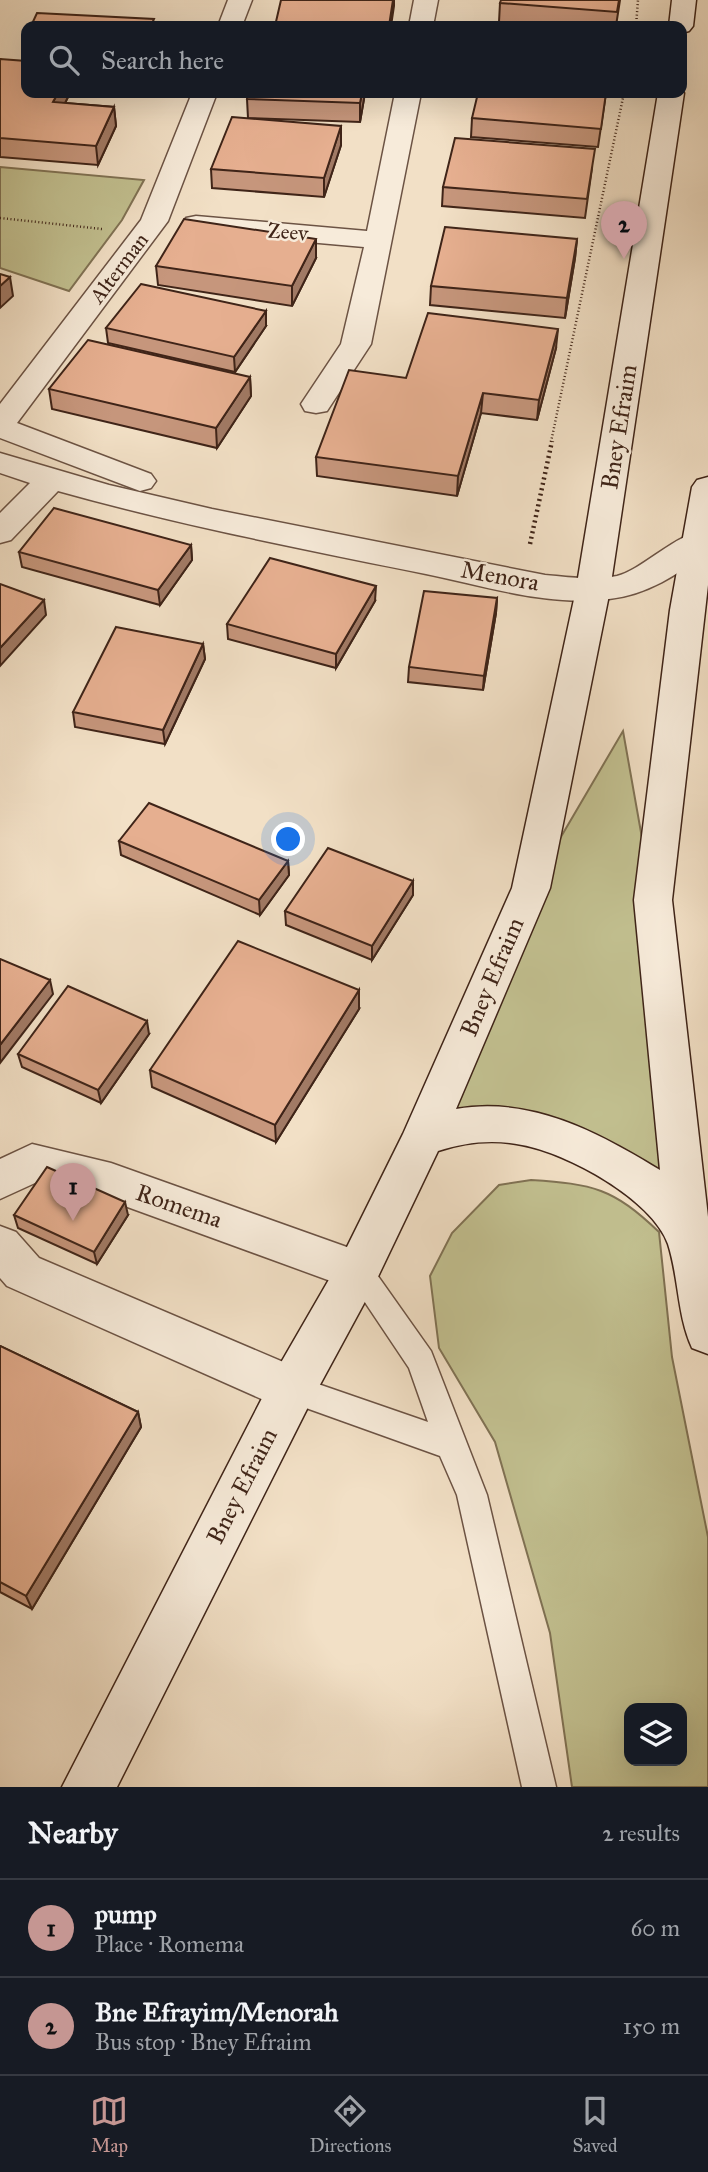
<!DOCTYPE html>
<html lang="en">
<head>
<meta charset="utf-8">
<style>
	:root { --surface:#171b24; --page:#20242c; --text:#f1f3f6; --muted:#9ea1a6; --line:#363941; --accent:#c59692 }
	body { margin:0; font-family:"IM FELL Great Primer",serif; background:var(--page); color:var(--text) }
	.controls { position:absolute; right:21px; bottom:21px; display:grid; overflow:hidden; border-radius:14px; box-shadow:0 7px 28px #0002 }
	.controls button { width:63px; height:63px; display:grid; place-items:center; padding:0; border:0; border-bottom:2px solid var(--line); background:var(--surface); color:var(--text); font:35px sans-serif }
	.you { position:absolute; left:289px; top:840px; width:24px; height:24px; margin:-18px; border:5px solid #fff; border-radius:50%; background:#1a73e8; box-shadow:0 0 0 10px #1a73e833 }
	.badge { display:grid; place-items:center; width:46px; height:46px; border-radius:50%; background:var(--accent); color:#111; font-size:23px; font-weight:700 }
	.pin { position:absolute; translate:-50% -58px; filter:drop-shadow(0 2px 4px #0008) }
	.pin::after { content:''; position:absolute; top:37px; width:24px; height:21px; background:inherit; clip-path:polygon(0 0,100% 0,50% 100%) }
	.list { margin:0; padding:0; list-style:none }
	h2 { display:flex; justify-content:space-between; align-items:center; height:91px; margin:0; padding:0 28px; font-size:30px }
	h2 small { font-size:23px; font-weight:400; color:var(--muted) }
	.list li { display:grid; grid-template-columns:46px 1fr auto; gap:21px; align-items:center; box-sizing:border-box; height:98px; padding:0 28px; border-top:2px solid var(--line) }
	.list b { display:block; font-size:26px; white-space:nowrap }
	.list p { margin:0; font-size:23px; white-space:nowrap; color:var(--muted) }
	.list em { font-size:23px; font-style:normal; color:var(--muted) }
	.icon { flex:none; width:38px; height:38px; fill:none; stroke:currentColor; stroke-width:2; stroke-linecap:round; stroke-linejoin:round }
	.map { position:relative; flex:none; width:708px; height:1787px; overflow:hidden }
	.search { position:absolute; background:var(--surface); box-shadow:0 7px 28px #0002; left:21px; right:21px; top:21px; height:77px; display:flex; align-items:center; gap:18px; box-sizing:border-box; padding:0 24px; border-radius:14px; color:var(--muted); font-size:26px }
	.sheet { height:287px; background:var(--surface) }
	nav { display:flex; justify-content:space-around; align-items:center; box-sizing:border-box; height:98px; border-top:2px solid var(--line); background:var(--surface); font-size:19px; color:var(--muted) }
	nav a { display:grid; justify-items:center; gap:4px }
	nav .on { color:var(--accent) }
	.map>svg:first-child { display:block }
</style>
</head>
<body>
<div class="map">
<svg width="708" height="1787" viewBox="0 0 708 1787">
	<rect width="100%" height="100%" fill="#f2e0c6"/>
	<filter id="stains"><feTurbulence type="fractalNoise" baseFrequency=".00286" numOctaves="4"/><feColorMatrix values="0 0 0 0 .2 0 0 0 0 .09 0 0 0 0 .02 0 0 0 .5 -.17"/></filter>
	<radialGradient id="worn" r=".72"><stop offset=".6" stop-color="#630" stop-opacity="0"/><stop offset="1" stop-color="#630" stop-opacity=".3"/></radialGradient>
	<!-- green -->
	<g fill="#c2c090" stroke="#807254" stroke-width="2" fill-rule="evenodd">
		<path d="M0 167 144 180 122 220 69 291 0 268Z"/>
		<path d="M623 731 653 900 688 1236 581 1145 449 1127 531 888Z"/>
		<path d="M531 1180C593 1184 613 1188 659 1232L672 1357 708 1537V1787H572L550 1633 495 1442 439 1348 430 1276 452 1233 499 1185ZM682 1708V1761H629V1708Z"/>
	</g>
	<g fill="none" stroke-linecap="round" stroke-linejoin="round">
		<!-- lane casing -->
		<g stroke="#6c5344" stroke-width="3">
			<path id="lane" d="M358 1258 368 1262 431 1351 487 1495 556 1787H522L457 1495 440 1456 281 1399 277 1389 281 1379 292 1375 428 1422 409 1368 344 1271 348 1262Z"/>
		</g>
		<!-- street casing -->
		<g stroke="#6c5344" stroke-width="3">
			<g id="street">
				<path d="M228 0H252L242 26H218Z"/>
				<path d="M414 0H438L433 26H409Z"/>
				<path d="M192 93H217L168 221 17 423 151 474 156 481 151 488 140 491 0 438V404L141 220Z"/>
				<path d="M395 93H421L371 344 327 411 316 413 305 411 301 404 341 344 364 247 196 232 186 230 182 224 186 218 196 216 367 231Z"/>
				<path d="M0 453 109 485 212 509 545 575C568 577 594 581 617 576 645 569 683 526 708 533V551C679 574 647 595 609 599 548 607 485 586 426 574 303 549 179 525 58 491L11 540 0 543V513L30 483 0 473Z"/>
				<path d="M32 1144 111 1163 358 1251 374 1257 380 1271 374 1285 358 1291 111 1201 35 1183 0 1199V1159Z"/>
				<path d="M0 1226 16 1232 39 1258 309 1373 315 1389 309 1405 292 1411 275 1405 7 1286 0 1278Z"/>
			</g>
		</g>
		<!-- secondary casing -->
		<g stroke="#3f2418" stroke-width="3">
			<g id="secondary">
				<path d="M672 0H696L693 26 689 31 682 33V26H669Z"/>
				<path d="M682 90 684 93 610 590 550 888 456 1109C531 1096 598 1132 660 1170L634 900 670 610 692 487 697 480 708 477V585L672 900 708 1217V1354L692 1348C677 1315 679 1278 668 1244 652 1199 567 1153 522 1145 494 1139 465 1142 438 1151L374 1285 309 1405 117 1787H62L275 1373 342 1257 403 1134 512 888 576 590 658 93H682Z"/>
			</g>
		</g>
		<!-- path-far1 -->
		<g stroke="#3f2418" stroke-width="2.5" stroke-dasharray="1 2.5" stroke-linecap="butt">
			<path d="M636 26 638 0"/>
			<path d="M0 218 102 229"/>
			<path d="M551 442 624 93"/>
		</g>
		<!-- path -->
		<path stroke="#3f2418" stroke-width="4.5" stroke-dasharray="2 3.5" stroke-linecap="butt" d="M530 544 552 441"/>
		<!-- lane -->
		<use href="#lane" fill="#f7ebda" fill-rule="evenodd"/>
		<!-- street -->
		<use href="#street" fill="#f7ebda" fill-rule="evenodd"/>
		<!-- secondary -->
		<use href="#secondary" fill="#f7ebda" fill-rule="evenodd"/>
	</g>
	<!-- wall -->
	<g fill="#c6967c" stroke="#3f2418" stroke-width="2">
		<path d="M620 0 616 26H558L499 22 500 3Z"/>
		<path d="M26 36V56H25L23 42Z"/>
		<path d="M0 59 70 93 65 103 114 107 116 126 98 165 0 157Z"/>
		<path d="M248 93H365L360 122 248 118 247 99Z"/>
		<path d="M606 93 598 147 471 137 472 118Z"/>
		<path d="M341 126V145L324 197 212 188 211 169Z"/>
		<path d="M592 168 585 218 442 206 443 187Z"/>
		<path d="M577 239 575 258 565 318 430 305 431 286Z"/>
		<path d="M316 258 292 306 158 285 156 266Z"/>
		<path d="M266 326 235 372 108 343 106 328Z"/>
		<path d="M556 348 537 420 481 413 457 496 317 476 316 457 406 378Z"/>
		<path d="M250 377 251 396 217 448 52 409 49 389Z"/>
		<path d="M191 545 192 560 160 605 22 567 19 552Z"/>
		<path d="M497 598 496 613 483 690 408 682 409 667Z"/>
		<path d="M375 601 336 668 228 639 227 624Z"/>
		<path d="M203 644 205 659 165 744 75 727 73 712Z"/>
		<path d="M119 841 288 861 289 875 260 915 121 855Z"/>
		<path d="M413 881V895L372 960 286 925 285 911Z"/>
		<path d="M359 1009 276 1142 152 1087 150 1070Z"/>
		<path d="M149 1034 101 1103 22 1067 18 1054Z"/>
		<path d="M14 1215H128L97 1264 18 1228Z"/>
		<path d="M0 1346 138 1412 141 1427 32 1609 0 1592Z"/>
	</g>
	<!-- shaded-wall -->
	<g fill="#a17a65" stroke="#3f2418" stroke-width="2">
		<path d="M393 0H394V6L391 26H389Z"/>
		<path d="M58 93H70L56 121 53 102Z"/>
		<path d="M362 93H365L360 122V103Z"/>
		<path d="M114 107 116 126 98 165 96 146Z"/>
		<path d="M341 126V145L324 197V178Z"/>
		<path d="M316 239V258L292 306V286Z"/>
		<path d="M577 239 575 258 565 318 567 298Z"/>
		<path d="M10 277 13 296 0 308V286Z"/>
		<path d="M266 311V326L235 372 234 357Z"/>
		<path d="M558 329 556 348 537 420 539 400Z"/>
		<path d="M250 377 251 396 217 448 216 428Z"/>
		<path d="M483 393 481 413 457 496 458 476Z"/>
		<path d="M191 545 192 560 160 605 158 590Z"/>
		<path d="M376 586 375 601 336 668V654Z"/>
		<path d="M497 598 496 613 483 690 484 676Z"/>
		<path d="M44 600 46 615 0 666V648Z"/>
		<path d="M203 644 205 659 165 744 163 730Z"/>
		<path d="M288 861 289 875 260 915 259 900Z"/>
		<path d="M413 881V895L372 960V946Z"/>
		<path d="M50 980 53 994 0 1063V1045Z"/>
		<path d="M359 990V1009L276 1142 275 1125Z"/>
		<path d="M147 1021 149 1034 101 1103 98 1090Z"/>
		<path d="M125 1202 128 1215 97 1264 94 1252Z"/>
		<path d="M138 1412 141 1427 32 1609 26 1596Z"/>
	</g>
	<!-- building -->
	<g fill="#e6af90" stroke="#3f2418" stroke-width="2">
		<path d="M281 0H393L389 26H275Z"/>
		<path d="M501 0H619L617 12 500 3Z"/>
		<path d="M37 13 154 19 151 26H31Z"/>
		<path d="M495 23 532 26H495Z"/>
		<path d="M0 59 26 61V93H58L53 102 114 107 96 146 0 138Z"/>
		<path d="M248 93H362L360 103 247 99Z"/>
		<path d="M478 93H606L601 129 472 118Z"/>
		<path d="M232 117 341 126 324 178 211 169Z"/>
		<path d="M455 138 595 149 587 199 443 187Z"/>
		<path d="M184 219 316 239 292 286 156 266Z"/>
		<path d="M445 227 577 239 567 298 431 286Z"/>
		<path d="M0 274 10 277 0 286Z"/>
		<path d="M141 284 266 311 234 357 106 328Z"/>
		<path d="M428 313 558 329 539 400 483 393 458 476 316 457 349 370 406 378Z"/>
		<path d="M88 340 250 377 216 428 49 389Z"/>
		<path d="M54 508 191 545 158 590 19 552Z"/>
		<path d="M270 558 376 586 336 654 227 624Z"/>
		<path d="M0 584 44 600 0 648Z"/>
		<path d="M424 591 497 598 484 676 409 667Z"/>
		<path d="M116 627 203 644 163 730 73 712Z"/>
		<path d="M149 803 288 861 259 900 119 841Z"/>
		<path d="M328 848 413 881 372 946 285 911Z"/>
		<path d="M238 941 359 990 275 1125 150 1070Z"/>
		<path d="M0 959 50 980 0 1045Z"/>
		<path d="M68 986 147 1021 98 1090 18 1054Z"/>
		<path d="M47 1167 125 1202 94 1252 14 1215Z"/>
		<path d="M0 1346 138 1412 26 1596 0 1582Z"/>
	</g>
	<g text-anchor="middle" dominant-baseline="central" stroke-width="5" stroke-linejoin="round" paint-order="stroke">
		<!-- far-street labels -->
		<g font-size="21" fill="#3f2418" stroke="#f7ebda">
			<text transform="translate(288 232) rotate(5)">Zeev</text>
			<text transform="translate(119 268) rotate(-53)">Alterman</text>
		</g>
		<!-- street labels -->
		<g font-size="24" fill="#3f2418" stroke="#f7ebda">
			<text transform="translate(619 427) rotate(-81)">Bney Efraim</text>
			<text transform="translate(500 576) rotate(10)">Menora</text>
			<text transform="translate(492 977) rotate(-67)">Bney Efraim</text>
			<text transform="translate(179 1206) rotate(19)">Romema</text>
			<text transform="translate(242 1486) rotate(-63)">Bney Efraim</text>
		</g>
	</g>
	<rect width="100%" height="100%" filter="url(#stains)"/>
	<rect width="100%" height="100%" fill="url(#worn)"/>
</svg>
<div class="controls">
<button><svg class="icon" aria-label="layers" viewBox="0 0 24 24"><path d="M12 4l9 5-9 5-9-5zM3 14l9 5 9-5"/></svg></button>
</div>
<div class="you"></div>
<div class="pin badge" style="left:73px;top:1221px">1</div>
<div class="pin badge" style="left:624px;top:259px">2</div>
<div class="search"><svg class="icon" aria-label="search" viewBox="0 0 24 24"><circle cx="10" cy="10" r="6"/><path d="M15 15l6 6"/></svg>Search here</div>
</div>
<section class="sheet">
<h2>Nearby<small>2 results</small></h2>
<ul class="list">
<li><span class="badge">1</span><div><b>pump</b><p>Place · Romema</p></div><em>60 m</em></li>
<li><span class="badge">2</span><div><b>Bne Efrayim/Menorah</b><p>Bus stop · Bney Efraim</p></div><em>150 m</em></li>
</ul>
</section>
<nav>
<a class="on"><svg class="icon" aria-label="map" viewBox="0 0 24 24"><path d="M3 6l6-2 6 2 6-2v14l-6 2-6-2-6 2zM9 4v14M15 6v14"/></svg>Map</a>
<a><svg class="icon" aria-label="directions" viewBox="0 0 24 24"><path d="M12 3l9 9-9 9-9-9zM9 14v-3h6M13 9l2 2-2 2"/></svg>Directions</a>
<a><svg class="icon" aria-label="saved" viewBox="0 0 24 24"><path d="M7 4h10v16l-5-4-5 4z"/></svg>Saved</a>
</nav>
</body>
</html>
